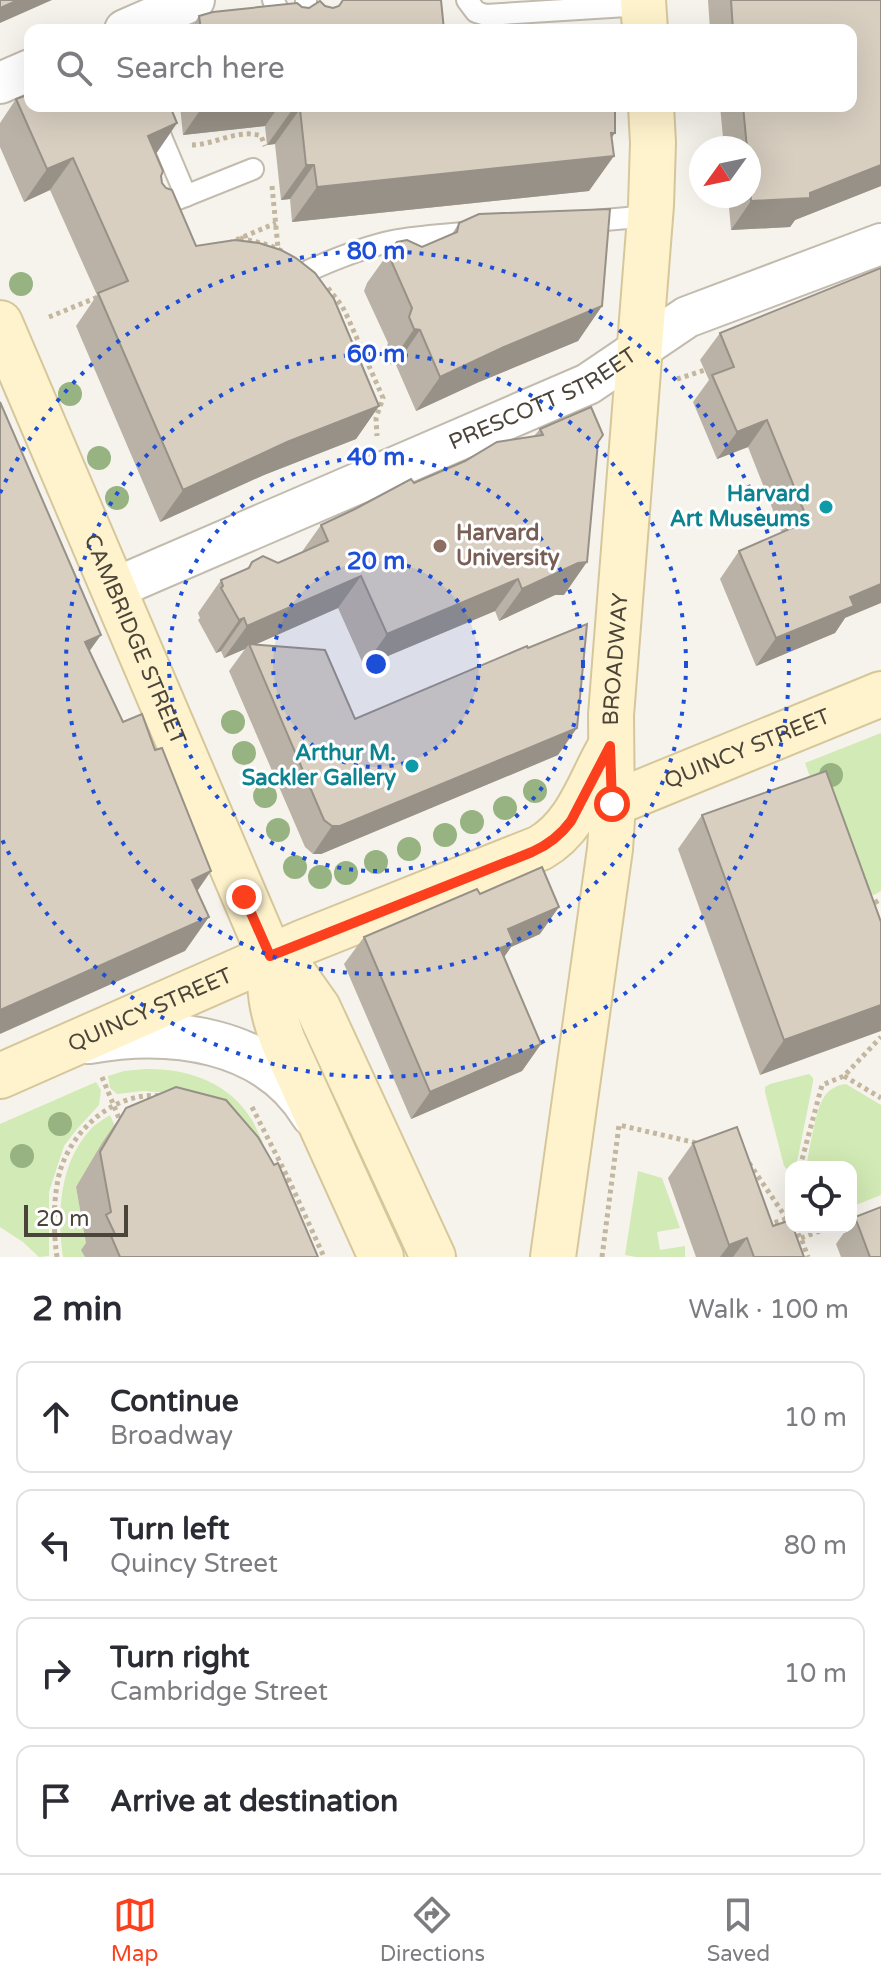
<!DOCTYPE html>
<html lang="en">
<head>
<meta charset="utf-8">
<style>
	:root { --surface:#fff; --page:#f7f7f7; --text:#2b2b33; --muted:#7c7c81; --line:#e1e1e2; --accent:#fc3f1d }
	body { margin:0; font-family:"Varela Round",sans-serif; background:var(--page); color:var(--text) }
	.controls { position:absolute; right:24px; bottom:24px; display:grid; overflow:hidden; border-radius:16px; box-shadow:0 8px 32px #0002 }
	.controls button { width:72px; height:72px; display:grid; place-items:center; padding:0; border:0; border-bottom:2px solid var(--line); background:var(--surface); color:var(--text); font:40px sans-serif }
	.compass { position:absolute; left:689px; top:136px; width:72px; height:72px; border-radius:50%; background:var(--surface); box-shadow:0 8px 32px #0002; rotate:237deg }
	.scale { position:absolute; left:24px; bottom:20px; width:104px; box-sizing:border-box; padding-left:8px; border:4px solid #4b4439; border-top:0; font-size:22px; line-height:28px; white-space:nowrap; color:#4b4439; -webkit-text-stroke:6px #fff; paint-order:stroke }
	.stop { position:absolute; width:24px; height:24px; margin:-18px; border:6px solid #fc3f1d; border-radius:50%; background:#fff }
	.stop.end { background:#fc3f1d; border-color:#fff; box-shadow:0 2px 8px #0008 }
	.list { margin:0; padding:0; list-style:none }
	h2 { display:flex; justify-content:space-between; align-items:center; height:104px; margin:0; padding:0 32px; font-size:34px }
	h2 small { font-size:26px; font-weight:400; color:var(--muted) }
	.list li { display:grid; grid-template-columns:52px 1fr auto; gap:24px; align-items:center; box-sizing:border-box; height:112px; margin:0 16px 16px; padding:0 16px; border:2px solid var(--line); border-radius:16px }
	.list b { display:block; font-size:30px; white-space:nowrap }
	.list p { margin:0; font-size:26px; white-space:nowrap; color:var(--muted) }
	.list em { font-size:26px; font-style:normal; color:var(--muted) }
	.icon { flex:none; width:44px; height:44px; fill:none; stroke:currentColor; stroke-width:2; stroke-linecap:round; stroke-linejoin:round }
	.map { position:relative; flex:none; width:881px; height:1257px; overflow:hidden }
	.search { position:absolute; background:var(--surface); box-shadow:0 8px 32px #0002; left:24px; right:24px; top:24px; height:88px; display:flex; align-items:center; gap:20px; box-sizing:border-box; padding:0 28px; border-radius:16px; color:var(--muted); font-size:30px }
	.sheet { height:616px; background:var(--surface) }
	nav { display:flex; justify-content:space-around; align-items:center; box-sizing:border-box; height:112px; border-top:2px solid var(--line); background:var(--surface); font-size:22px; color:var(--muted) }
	nav a { display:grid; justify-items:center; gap:4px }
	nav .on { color:var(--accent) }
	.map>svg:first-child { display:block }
</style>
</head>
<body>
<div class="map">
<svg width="881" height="1257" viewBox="0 0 881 1257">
	<rect width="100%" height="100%" fill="#f6f3ec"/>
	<!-- green -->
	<g fill="#d2eab5">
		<path d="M881 733V891L874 895 869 893 839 858 805 763Z"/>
		<path d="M145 1069C187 1068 229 1082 252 1120 256 1127 259 1135 263 1142L258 1144 170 1093 143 1091 117 1094 110 1088 108 1076 124 1071Z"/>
		<path d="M809 1074 813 1078V1082L796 1167H791V1170L789 1171 784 1166 765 1092V1087L770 1084Z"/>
		<path d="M96 1082 101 1090 99 1105 77 1129 64 1146 49 1192V1256L39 1257 23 1242 0 1227V1124Z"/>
		<path d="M846 1084 881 1105V1195L851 1207V1167H806C810 1149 815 1111 824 1097 829 1089 837 1085 846 1084Z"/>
		<path d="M110 1115 119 1135 76 1187 87 1247 85 1257H63C57 1215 59 1164 90 1130 95 1124 103 1120 110 1115Z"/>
		<path d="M638 1171 662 1178 680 1228 657 1232 660 1250 685 1246V1257H636L625 1255Z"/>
	</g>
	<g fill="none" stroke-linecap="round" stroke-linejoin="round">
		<!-- service casing -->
		<g stroke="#c2bbae" stroke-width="24">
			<g id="service">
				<path d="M273 0 280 13 283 30"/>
				<path d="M306 0 307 30"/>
				<path d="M467 0 476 12 486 15 643 5"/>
				<path d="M148 106 186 196"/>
				<path d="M153 209 253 169"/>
				<path d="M582 222 650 216"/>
				<path d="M310 270C337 258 364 247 393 241 420 236 447 235 474 232"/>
			</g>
		</g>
		<!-- minor casing -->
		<g stroke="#c2bbae" stroke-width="44">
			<g id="minor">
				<path d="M125 30 194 0"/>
				<path d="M0 83 30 70"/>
				<path id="s1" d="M113 589 588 384 687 317 881 244"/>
			</g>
		</g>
		<!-- tertiary casing -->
		<g stroke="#c2bbae" stroke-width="48">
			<path id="tertiary" d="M89 1041C169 1027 267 1037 313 1114"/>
		</g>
		<!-- secondary casing -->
		<g stroke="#d6c79b" stroke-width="48">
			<g id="secondary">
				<path d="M643 0 645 30"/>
				<path id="s2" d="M0 323 270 956C268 989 272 1011 283 1041L381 1257"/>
				<path id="s3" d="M612 804 881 694"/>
				<path d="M270 956 294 974 318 1008 433 1257"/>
				<path id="s4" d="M0 1076 304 942 540 848C577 827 589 784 609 749"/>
				<path id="s5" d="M553 1257 610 849 612 819 611 715 651 205 653 143 651 106"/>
			</g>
		</g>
		<!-- path -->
		<g stroke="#c4b79f" stroke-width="5" stroke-dasharray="4 4" stroke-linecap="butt">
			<path d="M192 145C214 145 239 128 261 136L265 146"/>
			<path d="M272 186 278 248"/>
			<path d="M240 238 269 245 284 252"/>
			<path d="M229 243 276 223"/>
			<path d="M328 288 342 306 348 318 383 398 376 418 377 436"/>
			<path d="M49 317 98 297"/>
			<path d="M677 379 705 370"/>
			<path d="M868 907 881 899"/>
			<path d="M844 1076 881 1098"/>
			<path d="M102 1077 121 1123"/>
			<path d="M252 1107 290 1182 324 1257"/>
			<path d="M749 1163 791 1225"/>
			<path d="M800 1167 822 1085 844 1076 881 1037"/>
			<path d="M280 1174 290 1182"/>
			<path d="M767 1225 786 1219 791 1200"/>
			<path d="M793 1227 801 1238 808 1257"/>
			<path d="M801 1238 831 1227"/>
			<path d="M57 1257C53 1229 53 1198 60 1171 73 1128 116 1091 161 1096"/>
			<path d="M602 1257 619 1125 701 1144"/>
		</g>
		<!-- service -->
		<use href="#service" stroke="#fff" stroke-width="20"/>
		<!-- minor -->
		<use href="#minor" stroke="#fff" stroke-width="40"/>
		<!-- tertiary -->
		<use href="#tertiary" stroke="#fff" stroke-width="44"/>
		<!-- secondary -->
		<use href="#secondary" stroke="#fff3cd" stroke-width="44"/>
	</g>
	<!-- trees -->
	<g fill="#97b381">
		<circle cx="21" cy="284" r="12"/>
		<circle cx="70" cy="394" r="12"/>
		<circle cx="99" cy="458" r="12"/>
		<circle cx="117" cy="498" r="12"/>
		<circle cx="233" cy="722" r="12"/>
		<circle cx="244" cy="753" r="12"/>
		<circle cx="831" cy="775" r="12"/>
		<circle cx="535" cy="791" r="12"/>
		<circle cx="265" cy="796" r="12"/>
		<circle cx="505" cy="808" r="12"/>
		<circle cx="472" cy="822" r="12"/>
		<circle cx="278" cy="830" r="12"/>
		<circle cx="445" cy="835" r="12"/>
		<circle cx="409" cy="849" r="12"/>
		<circle cx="376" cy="862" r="12"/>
		<circle cx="295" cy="867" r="12"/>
		<circle cx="346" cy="873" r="12"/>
		<circle cx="320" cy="877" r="12"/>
		<circle cx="60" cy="1124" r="12"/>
		<circle cx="22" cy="1156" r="12"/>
	</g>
	<!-- wall -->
	<g fill="#bab2a6">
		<path d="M708 0H881V186L795 220 790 227 731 230 728 196H749V148H724L720 106H851V30H710Z"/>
		<path d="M325 6 444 30H190L199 16Z"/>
		<path d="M16 99 177 123 156 154 162 183 196 246 379 406 356 439 264 475 160 522 76 326 97 295 50 190 24 202 0 147V123Z"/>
		<path d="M180 106H615L612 138 589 191 292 222 290 199 281 200 275 144 267 145 265 126 183 135Z"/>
		<path d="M459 223 602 306 578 341 479 382 416 411 396 365 390 364 385 352 388 343 364 291 367 283 392 248 422 247 452 234Z"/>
		<path d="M881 268 845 618 835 633 756 666 720 579 739 551 782 533 748 447 717 459 693 402 709 380 700 360 720 333Z"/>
		<path d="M540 429 603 435 597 444 564 595H555L499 621 495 611 364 666 338 608 256 644 355 719 558 755 321 854H313L305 847 229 671 245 649 224 658 221 651 216 653 198 620 200 618 198 613 221 580 246 570 252 562 278 563 301 553 321 525 414 483 534 436Z"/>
		<path d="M702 815 881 922 760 1075 678 849Z"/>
		<path d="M480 894 540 934 511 947 504 957 541 1044 522 1071 411 1119 344 964 364 937Z"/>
		<path d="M126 1108 318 1257H85L81 1250 86 1243 76 1187 102 1143Z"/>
		<path d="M693 1143 773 1226 804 1257H696L668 1178Z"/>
		<path d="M855 1217 881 1257H841L836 1244 848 1227H851V1223Z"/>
	</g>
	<!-- shaded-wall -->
	<g fill="#979187">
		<path d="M18 0H52L0 23V8Z"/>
		<path d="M203 106H279L265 126 183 135Z"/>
		<path d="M300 109 275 144 267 145 292 110Z"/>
		<path d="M177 123 155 155 148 136Z"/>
		<path d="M615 133 597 158 614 156 589 191 292 222 317 187Z"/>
		<path d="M73 158 50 190 24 202 47 169Z"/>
		<path d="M306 165H314L290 199 281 200Z"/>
		<path d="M881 165V186L795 220 790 227 731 230 751 201 810 193Z"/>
		<path d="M602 306 578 341 479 382 416 411 440 377 504 347Z"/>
		<path d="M414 329 420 330 396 365 390 364Z"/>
		<path d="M379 406 356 439 264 475 160 522 183 490 287 442Z"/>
		<path d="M767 420 748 447 717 459 737 432Z"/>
		<path d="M587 562 564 595H555L499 621 522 589 578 563Z"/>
		<path d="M361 576 338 608 250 647 249 644 245 649 224 658 247 626Z"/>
		<path d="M518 579 495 611 364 666 387 634Z"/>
		<path d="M881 584V603L845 618 835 633 756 666 776 638 850 597Z"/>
		<path d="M244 618 221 651 216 653 239 620Z"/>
		<path d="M101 635 76 670 85 642Z"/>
		<path d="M577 728 558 755 321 854H313L332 826Z"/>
		<path d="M211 871 187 906 192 880Z"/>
		<path d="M559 907 540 934 511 947 495 970 481 976 508 929Z"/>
		<path d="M209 917 185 951 0 1034V1010Z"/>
		<path d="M881 1005V1031L760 1075 784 1040Z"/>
		<path d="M541 1044 522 1071 411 1119 430 1092Z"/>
		<path d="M747 1238 733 1257H720L729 1245Z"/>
	</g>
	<!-- building -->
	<g fill="#d8cfc1" stroke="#979187" stroke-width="2">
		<path d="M0 0H18L0 8Z"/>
		<path d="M343 0H441L444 30H201L199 16 213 12 297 3 302 7 309 8 320 1 325 6 333 8 339 6Z"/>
		<path d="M731 0H881V165L810 193V198L751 201 749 176V148H747L743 106H851V30H733Z"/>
		<path d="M30 94V106H170L177 123 148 136 163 171 161 176 162 183 166 188 172 190 196 246 235 240 259 243 281 250 296 258 315 273 334 299 379 406 287 442 183 490 98 293 128 281 73 158 47 169 16 99Z"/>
		<path d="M291 106H615V133H611L614 156 317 187 314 165H306L300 109 292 110Z"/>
		<path d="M610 209 602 306 504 347 440 377 420 330 414 329 409 317 412 308 389 256 392 248 397 242 407 240 422 247 457 232 459 223 479 214Z"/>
		<path d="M881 268V584L850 597 854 606 776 638 739 551 808 521 767 420 737 432 712 375 734 367 720 333Z"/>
		<path d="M0 402 101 635 85 642 123 722 142 714 155 750 162 748 211 871 192 880 209 917 0 1010Z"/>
		<path d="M591 407 603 435 598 442 587 562 578 563 522 589 518 579 387 634 361 576 247 626 244 618 239 620 221 588 223 586 221 580 249 568 252 562 263 556 278 563 328 541 321 525 355 509 411 479 414 483 465 461 497 442 543 435 540 429Z"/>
		<path d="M587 624 577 728 340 826H332L324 820 249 644 325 650 355 719 527 646 528 648Z"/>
		<path d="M826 771 881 922V1005L784 1040 702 815Z"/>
		<path d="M542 867 559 907 508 929 514 943 500 948 541 1044 430 1092 364 937 477 889 480 894Z"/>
		<path d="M176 1087 226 1100 258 1137 274 1165 278 1163 318 1257H120L111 1236 115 1234 106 1215 111 1212 100 1152 126 1108Z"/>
		<path d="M737 1127 773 1226 791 1220V1227H793L804 1257H754L747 1238 729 1245 693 1143Z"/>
		<path d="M881 1207V1257H870L855 1217Z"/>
	</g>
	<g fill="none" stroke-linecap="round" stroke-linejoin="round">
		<!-- route -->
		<path stroke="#fc3f1d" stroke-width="10" d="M244 897 270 956 532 852C548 845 560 836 571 821L610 746 612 804"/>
	</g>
	<!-- distance rings -->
	<circle cx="376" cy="664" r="103" fill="#1d4ed8" fill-opacity=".12"/>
	<g fill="none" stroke="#1d4ed8" stroke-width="4" stroke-dasharray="4 8">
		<circle cx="376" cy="664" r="103"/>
		<circle cx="376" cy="664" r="207"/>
		<circle cx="376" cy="664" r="310"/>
		<path d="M0 493A413 413 0 1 1 0 835"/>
	</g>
	<!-- markers -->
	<g fill="#0f9aa8" stroke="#fff" stroke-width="3">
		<circle cx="826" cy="507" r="8"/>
		<circle cx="412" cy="766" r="8"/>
	</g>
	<circle fill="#8d6e63" stroke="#fff" stroke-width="3" cx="440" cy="546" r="8"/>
	<g text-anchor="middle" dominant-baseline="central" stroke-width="6" stroke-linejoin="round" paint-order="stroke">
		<!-- street labels -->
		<g font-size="22" fill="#4b4439" stroke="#fff">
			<text stroke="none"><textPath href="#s1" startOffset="470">PRESCOTT STREET</textPath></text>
			<text stroke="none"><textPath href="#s2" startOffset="344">CAMBRIDGE STREET</textPath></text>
			<text stroke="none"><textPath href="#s5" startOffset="602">BROADWAY</textPath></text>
			<text stroke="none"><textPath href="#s3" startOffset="146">QUINCY STREET</textPath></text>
			<text stroke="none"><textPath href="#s4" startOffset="164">QUINCY STREET</textPath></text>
		</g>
		<!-- culture labels -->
		<g font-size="22" font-weight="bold" fill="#0d838f" stroke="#fff" text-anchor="end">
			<text x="810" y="494">Harvard<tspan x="810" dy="25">Art Museums</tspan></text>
			<text x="396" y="753">Arthur M.<tspan x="396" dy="25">Sackler Gallery</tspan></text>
		</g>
		<!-- education labels -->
		<g font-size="22" font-weight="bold" fill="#785e54" stroke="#fff" text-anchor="start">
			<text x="456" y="533">Harvard<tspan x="456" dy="25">University</tspan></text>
		</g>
	</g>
	<circle cx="376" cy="664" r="12" fill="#1d4ed8" stroke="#fff" stroke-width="4"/>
	<g font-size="24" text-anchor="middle" font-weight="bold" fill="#1d4ed8" stroke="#fff" stroke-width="6" stroke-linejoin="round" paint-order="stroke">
		<text x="376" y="259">80 m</text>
		<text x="376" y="362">60 m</text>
		<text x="376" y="465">40 m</text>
		<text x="376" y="569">20 m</text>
	</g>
</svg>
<div class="controls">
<button><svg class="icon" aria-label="locate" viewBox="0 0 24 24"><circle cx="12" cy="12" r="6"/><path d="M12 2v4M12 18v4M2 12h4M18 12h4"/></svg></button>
</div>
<svg class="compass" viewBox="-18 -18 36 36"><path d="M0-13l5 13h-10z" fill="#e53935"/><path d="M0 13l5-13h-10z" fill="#7c7c81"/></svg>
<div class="scale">20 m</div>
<div class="stop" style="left:612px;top:804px"></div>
<div class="stop end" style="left:244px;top:897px"></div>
<div class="search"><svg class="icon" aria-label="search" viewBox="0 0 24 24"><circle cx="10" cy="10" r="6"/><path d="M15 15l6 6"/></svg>Search here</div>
</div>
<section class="sheet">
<h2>2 min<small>Walk · 100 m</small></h2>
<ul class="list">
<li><svg class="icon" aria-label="ahead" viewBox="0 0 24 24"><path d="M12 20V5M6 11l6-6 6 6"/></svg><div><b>Continue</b><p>Broadway</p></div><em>10 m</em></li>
<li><svg class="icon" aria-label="left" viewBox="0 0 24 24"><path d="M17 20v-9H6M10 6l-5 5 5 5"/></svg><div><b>Turn left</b><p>Quincy Street</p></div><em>80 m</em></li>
<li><svg class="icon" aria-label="right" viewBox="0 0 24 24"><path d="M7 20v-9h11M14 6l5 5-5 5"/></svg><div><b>Turn right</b><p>Cambridge Street</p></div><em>10 m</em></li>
<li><svg class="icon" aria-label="arrive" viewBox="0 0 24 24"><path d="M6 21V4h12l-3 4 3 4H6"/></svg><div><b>Arrive at destination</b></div></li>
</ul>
</section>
<nav>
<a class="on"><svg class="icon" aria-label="map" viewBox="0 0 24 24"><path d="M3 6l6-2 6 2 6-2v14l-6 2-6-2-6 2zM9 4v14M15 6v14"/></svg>Map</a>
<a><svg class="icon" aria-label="directions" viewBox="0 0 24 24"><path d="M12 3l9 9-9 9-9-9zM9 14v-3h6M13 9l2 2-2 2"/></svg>Directions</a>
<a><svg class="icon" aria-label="saved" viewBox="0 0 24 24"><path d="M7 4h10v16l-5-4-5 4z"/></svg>Saved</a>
</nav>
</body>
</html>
